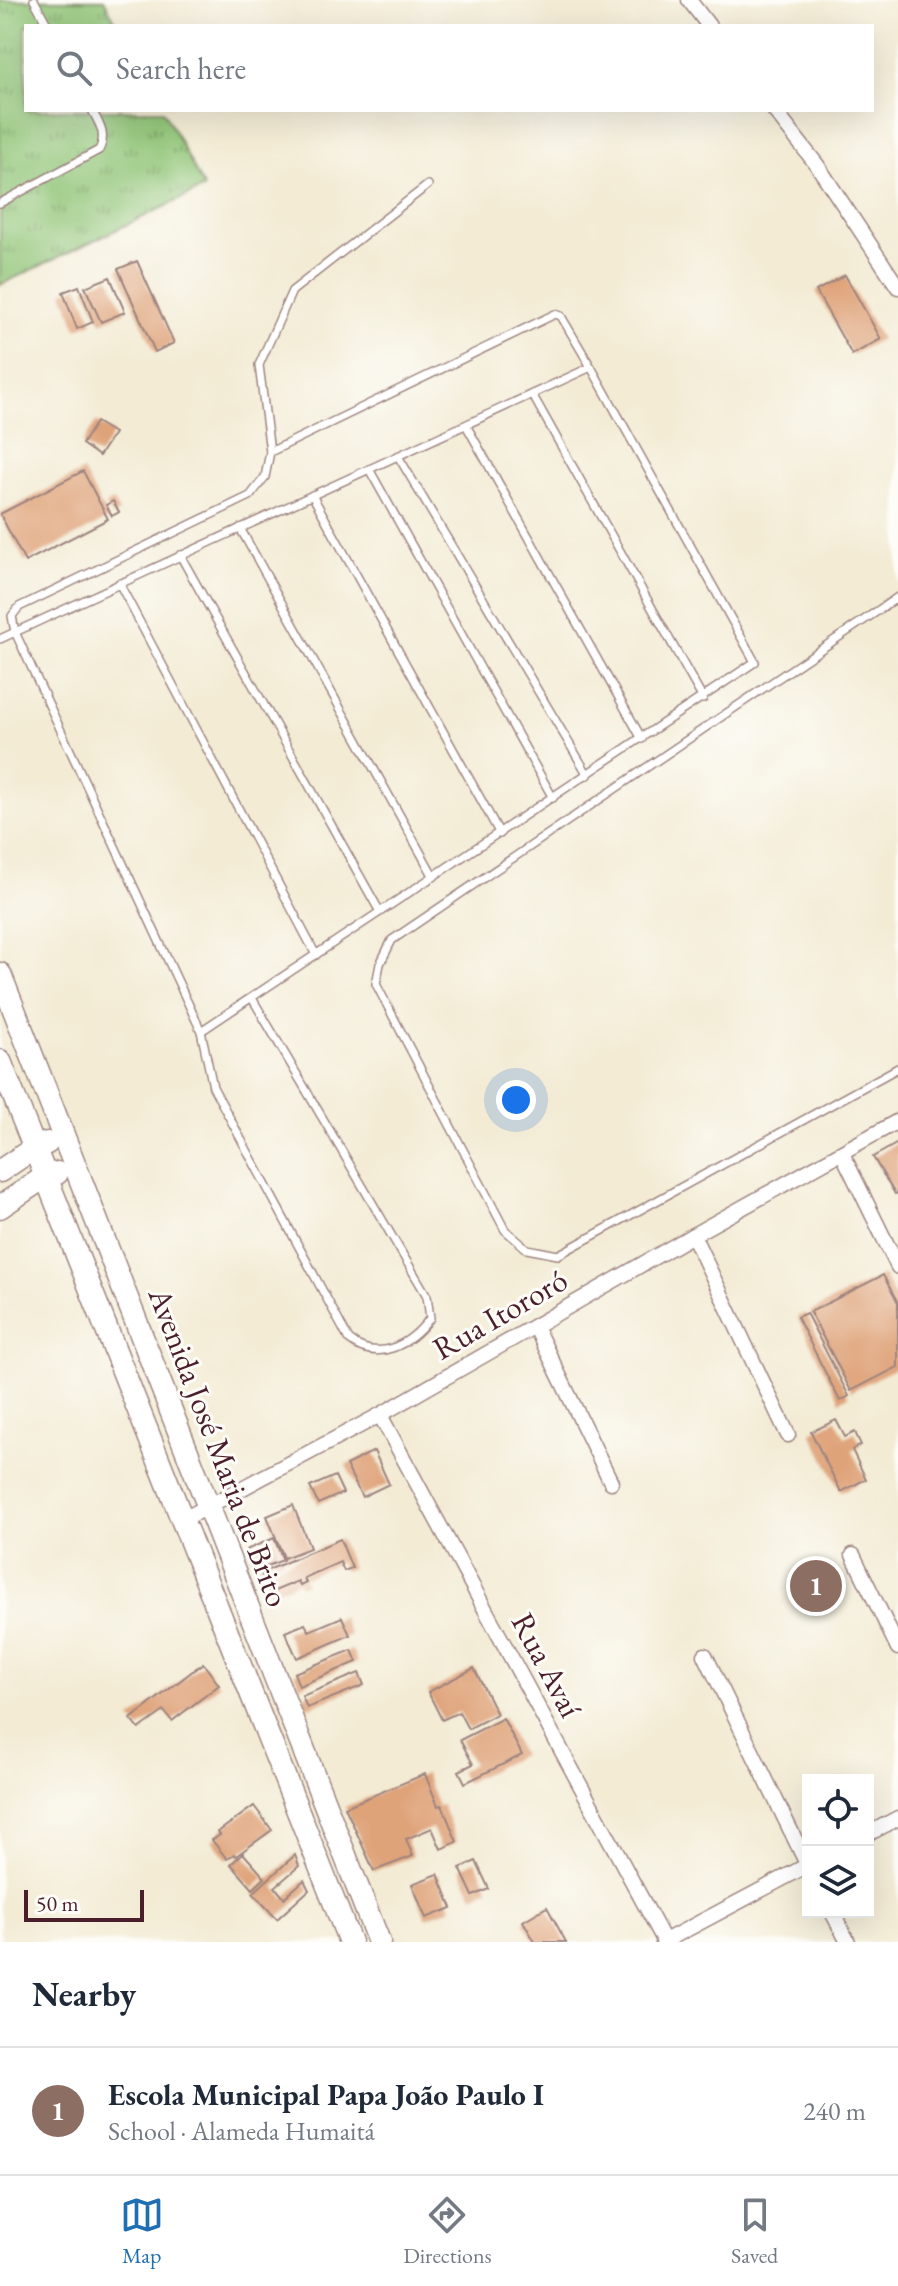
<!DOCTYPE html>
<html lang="en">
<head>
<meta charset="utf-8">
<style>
	:root { --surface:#fff; --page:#f2f2f3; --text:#1f2937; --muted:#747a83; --line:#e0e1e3; --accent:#1f6fb2 }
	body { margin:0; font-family:"EB Garamond",serif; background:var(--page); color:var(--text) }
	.controls { position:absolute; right:24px; bottom:24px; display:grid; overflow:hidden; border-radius:0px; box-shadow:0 8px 32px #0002 }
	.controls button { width:72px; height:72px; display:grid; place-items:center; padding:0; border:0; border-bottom:2px solid var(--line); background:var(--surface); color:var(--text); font:40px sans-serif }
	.scale { position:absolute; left:24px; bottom:20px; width:120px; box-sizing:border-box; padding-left:8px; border:4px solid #4a1f2b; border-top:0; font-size:22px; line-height:28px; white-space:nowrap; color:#4a1f2b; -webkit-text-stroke:6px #fdfcf7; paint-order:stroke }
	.you { position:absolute; left:516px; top:1100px; width:28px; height:28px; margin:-20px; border:6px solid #fff; border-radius:50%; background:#1a73e8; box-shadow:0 0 0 12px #1a73e833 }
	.badge { display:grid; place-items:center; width:52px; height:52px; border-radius:50%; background:var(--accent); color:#fff; font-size:26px; font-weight:700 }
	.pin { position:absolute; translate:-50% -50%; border:4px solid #fff; box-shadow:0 2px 8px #0006 }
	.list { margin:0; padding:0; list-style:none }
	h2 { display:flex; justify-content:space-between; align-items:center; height:104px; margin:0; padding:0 32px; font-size:34px }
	h2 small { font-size:26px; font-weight:400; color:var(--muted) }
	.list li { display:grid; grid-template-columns:52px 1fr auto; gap:24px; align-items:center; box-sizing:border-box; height:128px; padding:0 32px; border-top:2px solid var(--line) }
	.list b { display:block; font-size:30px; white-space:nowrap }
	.list p { margin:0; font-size:26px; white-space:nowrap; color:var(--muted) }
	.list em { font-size:26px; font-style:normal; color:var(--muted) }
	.icon { flex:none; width:44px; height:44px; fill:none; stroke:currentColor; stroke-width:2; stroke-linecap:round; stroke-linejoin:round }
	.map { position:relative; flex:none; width:898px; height:1942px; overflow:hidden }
	.search { position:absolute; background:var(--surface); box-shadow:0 8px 32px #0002; left:24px; right:24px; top:24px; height:88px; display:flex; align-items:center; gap:20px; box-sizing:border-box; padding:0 28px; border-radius:0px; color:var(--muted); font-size:30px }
	.sheet { height:232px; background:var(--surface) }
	nav { display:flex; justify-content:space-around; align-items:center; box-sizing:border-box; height:112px; border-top:2px solid var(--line); background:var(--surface); font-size:22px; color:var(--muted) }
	nav a { display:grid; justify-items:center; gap:4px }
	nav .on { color:var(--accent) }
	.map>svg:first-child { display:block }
</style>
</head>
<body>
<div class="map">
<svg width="898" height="1942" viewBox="0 0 898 1942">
	<defs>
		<pattern id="grass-tufts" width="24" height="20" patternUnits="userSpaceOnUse" patternTransform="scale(2)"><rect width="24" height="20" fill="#8fc476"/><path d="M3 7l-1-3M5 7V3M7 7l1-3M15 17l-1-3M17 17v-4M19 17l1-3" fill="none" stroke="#779f61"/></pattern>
	</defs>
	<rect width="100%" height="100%" fill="#fdfcf7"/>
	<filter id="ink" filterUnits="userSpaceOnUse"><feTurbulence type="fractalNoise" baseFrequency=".0125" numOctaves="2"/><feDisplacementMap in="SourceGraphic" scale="16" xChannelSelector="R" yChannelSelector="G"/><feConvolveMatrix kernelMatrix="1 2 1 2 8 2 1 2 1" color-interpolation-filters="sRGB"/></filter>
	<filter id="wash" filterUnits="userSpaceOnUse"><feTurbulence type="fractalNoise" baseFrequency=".006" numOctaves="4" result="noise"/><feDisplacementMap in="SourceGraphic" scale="32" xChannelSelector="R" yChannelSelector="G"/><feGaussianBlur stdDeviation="1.8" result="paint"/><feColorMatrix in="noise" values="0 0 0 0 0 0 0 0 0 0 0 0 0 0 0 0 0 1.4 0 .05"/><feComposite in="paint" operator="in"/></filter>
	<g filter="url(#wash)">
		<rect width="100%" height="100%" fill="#f3ebd4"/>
		<!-- grass -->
		<path fill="url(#grass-tufts)" stroke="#6c7250" stroke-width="2" d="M0 0H104L118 26H26V110H163L204 188 0 285Z"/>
		<g id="blocks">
			<!-- building -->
			<g fill="#dfa379">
				<path d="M137 261 174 343 155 352 118 269Z"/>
				<path d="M845 275 881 339 852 355 816 291Z"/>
				<path d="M110 277 125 312 101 322 85 287Z"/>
				<path d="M79 286 93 322 77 329 63 292Z"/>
				<path d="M96 422 114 433 99 456 82 444Z"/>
				<path d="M83 471 108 519 25 562 0 514Z"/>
				<path d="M113 501 119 512 112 516 106 505Z"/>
				<path d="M898 1143V1193L895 1194 873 1157Z"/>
				<path d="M883 1275 898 1303V1367L851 1391 810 1312Z"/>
				<path d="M806 1313 849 1396 840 1401 797 1317Z"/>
				<path d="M836 1420 845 1437 855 1432 861 1445 852 1450 866 1479 841 1492 811 1432Z"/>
				<path d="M374 1451 389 1484 362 1497 346 1465Z"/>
				<path d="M335 1476 343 1493 318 1504 310 1487Z"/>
				<path d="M293 1505 310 1548 284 1558 267 1516Z"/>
				<path d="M274 1538 283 1560 254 1571 246 1550Z"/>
				<path d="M340 1539 352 1568 344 1571 340 1562 304 1578 306 1583 300 1586 298 1581 270 1593 261 1573Z"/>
				<path d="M342 1617 350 1635 297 1658 285 1632 305 1624 309 1631Z"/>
				<path d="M352 1650 357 1662 299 1686 294 1673Z"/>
				<path d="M203 1663 219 1685 172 1721 164 1711 139 1729 131 1719Z"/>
				<path d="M474 1668 497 1714 468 1729 459 1712 442 1720 428 1692Z"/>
				<path d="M359 1673 364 1685 307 1708 302 1696Z"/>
				<path d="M503 1718 522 1755 465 1783 459 1771 473 1764 460 1740Z"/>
				<path d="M425 1774 438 1806 442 1805 457 1842 441 1849 432 1828 406 1839 413 1856 374 1871 345 1807Z"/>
				<path d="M254 1806 272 1830 236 1856 234 1854 227 1859 212 1840 220 1835 218 1832Z"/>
				<path d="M243 1853 265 1878 253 1889 231 1864Z"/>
				<path d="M295 1855 299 1866 275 1887 284 1898 304 1880 309 1890 277 1919 253 1893Z"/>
				<path d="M476 1861 489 1889 473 1896 460 1868Z"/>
				<path d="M438 1874 452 1908 426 1918 412 1884Z"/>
				<path d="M547 1907 566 1942H535L523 1921Z"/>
			</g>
		</g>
	</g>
	<g filter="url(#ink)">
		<use href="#blocks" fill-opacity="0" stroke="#9e8580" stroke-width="2"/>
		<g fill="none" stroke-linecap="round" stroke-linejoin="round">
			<!-- service casing -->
			<g stroke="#9e8580" stroke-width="10">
				<g id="service">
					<path d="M34 0 48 26"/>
					<path d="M0 203 99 150C107 135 100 125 92 110"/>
					<path d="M532 394 703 699"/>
					<path d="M466 425 642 739"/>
					<path d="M270 452 555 314 561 316 591 367"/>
					<path d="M398 456 588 775"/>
					<path d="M369 469 553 798"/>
					<path d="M312 495 500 834"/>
					<path d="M240 528 434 877"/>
					<path d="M180 555 380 912"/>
					<path d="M119 583 316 955"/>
					<path d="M898 597 392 940 380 964 376 984 505 1230 527 1249 558 1255 898 1068"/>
					<path d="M0 639 591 367 755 662 201 1031"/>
					<path d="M252 998 427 1296 430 1318C410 1345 378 1363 349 1340L213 1087 201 1031 15 632 12 616 19 607 250 496 265 477 270 452 259 365 292 291 428 185"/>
				</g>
			</g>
			<!-- minor casing -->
			<g stroke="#9e8580" stroke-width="17">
				<g id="minor">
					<path d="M689 0 709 26"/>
					<path d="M774 110 817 165 898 287"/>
					<path d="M842 1153 898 1267"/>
					<path d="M693 1235 788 1435"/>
					<path d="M535 1326 611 1482"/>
					<path d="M380 1415 665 1942"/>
					<path d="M184 1519 380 1415 693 1235 898 1121"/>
					<path d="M853 1555 898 1648"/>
					<path d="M705 1655 808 1866"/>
					<path d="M868 1834 898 1818"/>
					<path d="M832 1912 848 1942"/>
					<path d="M663 1942 808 1865"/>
				</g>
			</g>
			<!-- secondary casing -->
			<g stroke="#9e8580" stroke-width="25">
				<g id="secondary">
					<path d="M0 974 379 1942"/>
					<path d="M0 1061 350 1942"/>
					<path d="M0 1171 34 1148 47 1143"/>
					<path d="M0 1207 46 1176 57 1173"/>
				</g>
			</g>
			<!-- service -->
			<use href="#service" stroke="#fff" stroke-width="7"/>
			<!-- minor -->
			<use href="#minor" stroke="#fff" stroke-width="14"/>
			<!-- secondary -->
			<use href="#secondary" stroke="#fff" stroke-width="22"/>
		</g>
	</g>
	<g text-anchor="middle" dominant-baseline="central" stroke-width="6" stroke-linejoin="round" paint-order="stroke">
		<!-- street labels -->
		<g font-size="32" fill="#4a1f2b" stroke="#fdfcf7">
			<text transform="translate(500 1314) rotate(-30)">Rua Itororó</text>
			<text transform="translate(219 1447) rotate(69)">Avenida José Maria de Brito</text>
			<text transform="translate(547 1665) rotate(62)">Rua Avaí</text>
		</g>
	</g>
</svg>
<div class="controls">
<button><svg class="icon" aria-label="locate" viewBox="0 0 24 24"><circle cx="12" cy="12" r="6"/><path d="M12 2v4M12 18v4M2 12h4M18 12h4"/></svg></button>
<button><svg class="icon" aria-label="layers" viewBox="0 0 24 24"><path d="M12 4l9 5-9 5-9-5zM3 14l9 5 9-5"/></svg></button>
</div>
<div class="scale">50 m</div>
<div class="you"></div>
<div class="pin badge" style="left:816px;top:1586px;background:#8d6e63">1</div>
<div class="search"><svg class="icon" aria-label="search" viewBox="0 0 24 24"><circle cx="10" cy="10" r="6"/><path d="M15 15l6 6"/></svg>Search here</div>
</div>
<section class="sheet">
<h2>Nearby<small></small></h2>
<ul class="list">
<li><span class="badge" style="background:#8d6e63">1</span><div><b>Escola Municipal Papa João Paulo I</b><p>School · Alameda Humaitá</p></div><em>240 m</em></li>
</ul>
</section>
<nav>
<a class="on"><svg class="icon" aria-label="map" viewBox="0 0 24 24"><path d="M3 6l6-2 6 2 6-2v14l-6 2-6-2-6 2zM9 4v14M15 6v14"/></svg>Map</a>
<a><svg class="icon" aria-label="directions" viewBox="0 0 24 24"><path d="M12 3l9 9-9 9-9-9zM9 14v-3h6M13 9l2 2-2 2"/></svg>Directions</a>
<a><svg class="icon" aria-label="saved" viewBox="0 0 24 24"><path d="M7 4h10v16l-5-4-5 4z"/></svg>Saved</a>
</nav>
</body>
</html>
